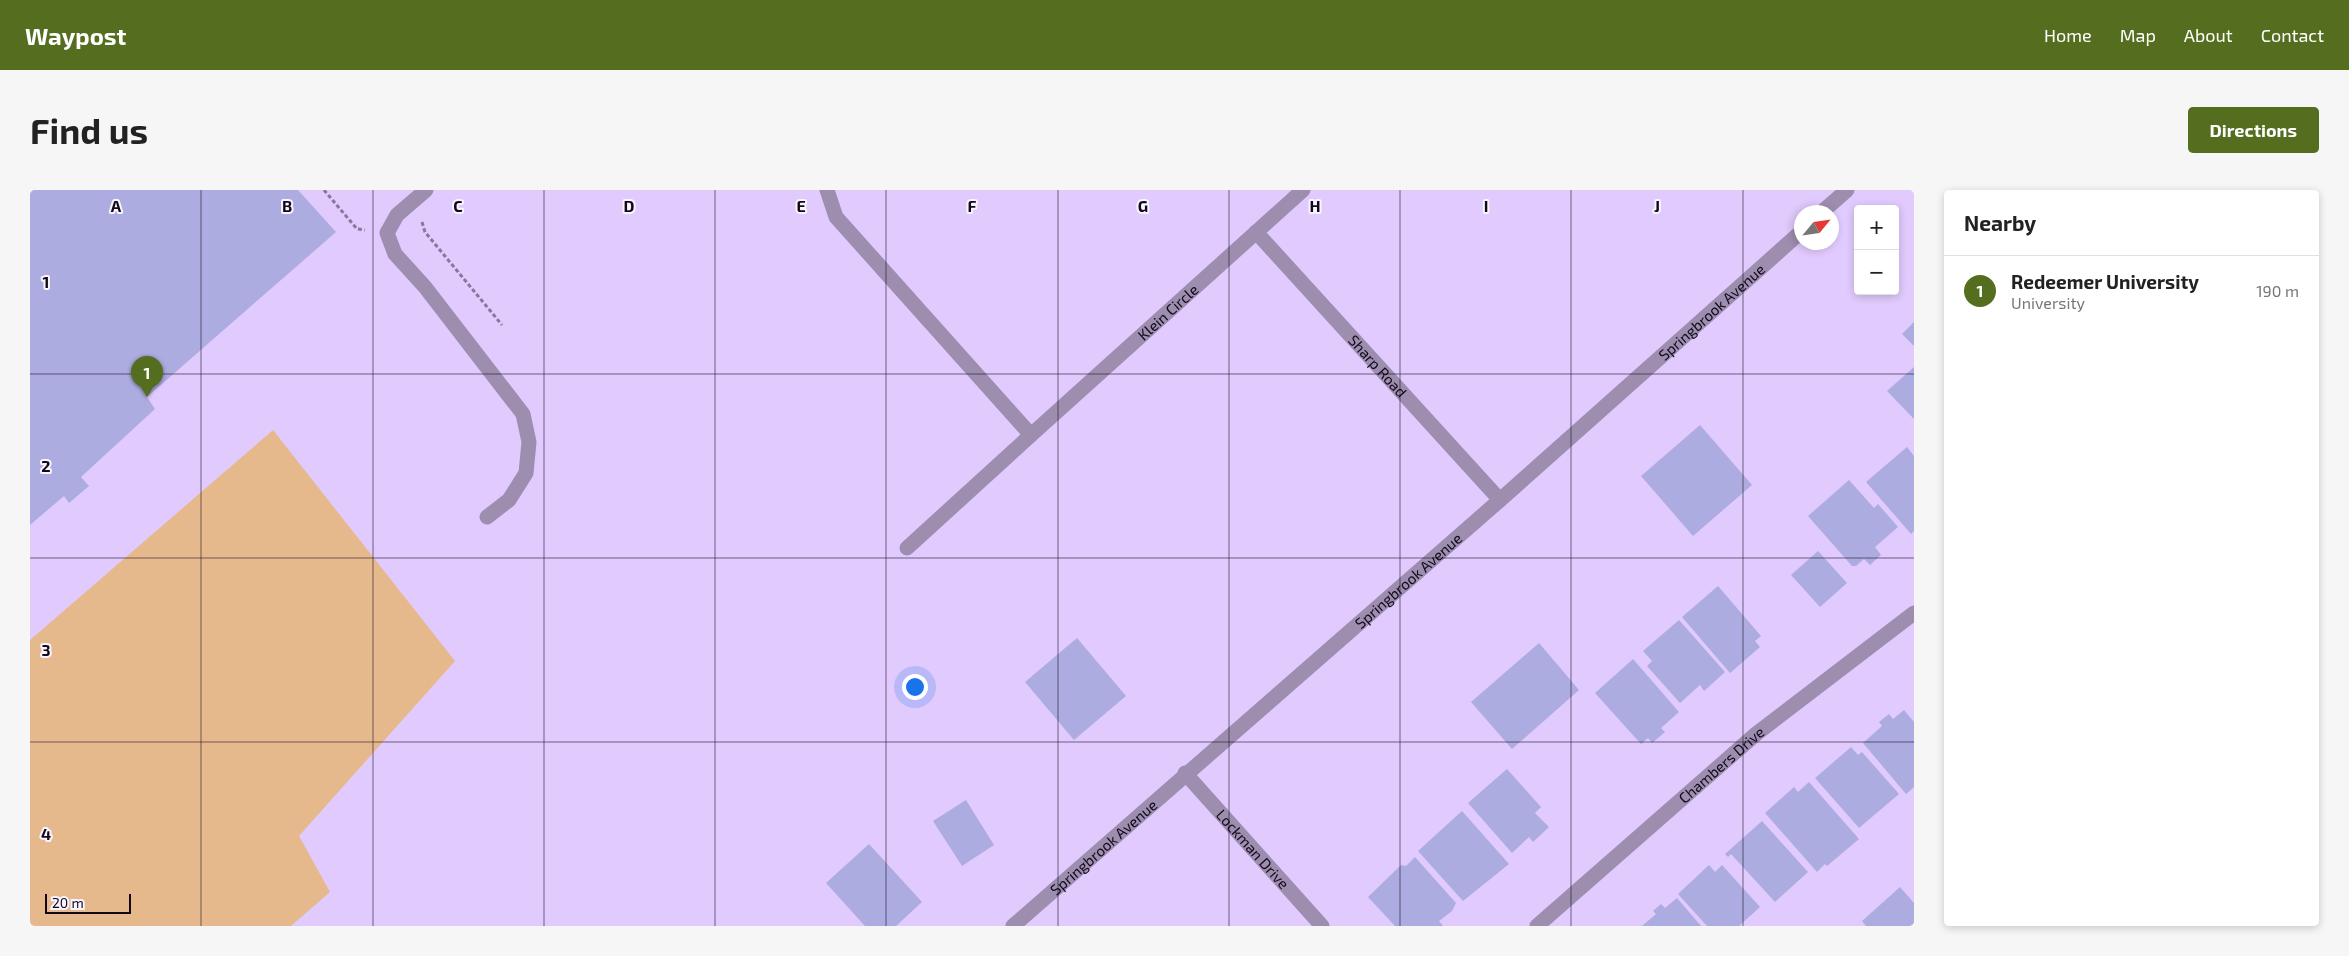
<!DOCTYPE html>
<html lang="en">
<head>
<meta charset="utf-8">
<style>
	:root { --surface:#fff; --page:#f6f6f6; --text:#222; --muted:#767676; --line:#e0e0e0; --accent:#546d1e }
	body { margin:0; font-family:"Exo 2",sans-serif; background:var(--page); color:var(--text) }
	.controls { position:absolute; right:15px; top:15px; display:grid; overflow:hidden; border-radius:5px; box-shadow:0 2px 8px #0003 }
	.controls button { width:45px; height:45px; display:grid; place-items:center; padding:0; border:0; border-bottom:1px solid var(--line); background:var(--surface); color:var(--text); font:25px sans-serif }
	.compass { position:absolute; left:1764px; top:15px; width:45px; height:45px; border-radius:50%; background:var(--surface); box-shadow:0 2px 8px #0003; rotate:61deg }
	.scale { position:absolute; left:15px; bottom:12px; width:86px; box-sizing:border-box; padding-left:5px; border:2px solid #11091a; border-top:0; font-size:14px; line-height:18px; white-space:nowrap; color:#11091a; -webkit-text-stroke:4px #f9f4ff; paint-order:stroke }
	.you { position:absolute; left:884px; top:496px; width:18px; height:18px; margin:-12px; border:4px solid #fff; border-radius:50%; background:#1a73e8; box-shadow:0 0 0 8px #1a73e833 }
	.badge { display:grid; place-items:center; width:32px; height:32px; border-radius:50%; background:var(--accent); color:#fff; font-size:16px; font-weight:700 }
	.pin { position:absolute; translate:-50% -41px; filter:drop-shadow(0 1px 2px #0008) }
	.pin::after { content:''; position:absolute; top:26px; width:18px; height:15px; background:inherit; clip-path:polygon(0 0,100% 0,50% 100%) }
	.list { margin:0; padding:0; list-style:none }
	h2 { display:flex; justify-content:space-between; align-items:center; height:65px; margin:0; padding:0 20px; font-size:21px }
	h2 small { font-size:16px; font-weight:400; color:var(--muted) }
	.list li { display:grid; grid-template-columns:32px 1fr auto; gap:15px; align-items:center; box-sizing:border-box; height:70px; padding:0 20px; border-top:1px solid var(--line) }
	.list b { display:block; font-size:19px; white-space:nowrap }
	.list p { margin:0; font-size:16px; white-space:nowrap; color:var(--muted) }
	.list em { font-size:16px; font-style:normal; color:var(--muted) }
	.map { position:relative; flex:none; width:1884px; height:736px; overflow:hidden; border-radius:5px }
	header { display:flex; align-items:center; gap:30px; box-sizing:border-box; height:70px; padding:0 25px; background:var(--accent); color:#fff }
	header strong { font-size:24px }
	nav { display:flex; gap:28px; margin-inline-start:auto; font-size:18px }
	.intro { display:flex; align-items:center; justify-content:space-between; box-sizing:border-box; height:120px; padding:0 30px }
	h1 { margin:0; font-size:35px }
	.button { padding:12px 22px; border-radius:5px; background:var(--accent); color:#fff; font-size:18px; font-weight:700 }
	main { display:flex; gap:30px; padding:0 30px }
	aside { flex:1; background:var(--surface); border-radius:5px; box-shadow:0 2px 8px #0003 }
	.map>svg:first-child { display:block }
</style>
</head>
<body>
<header>
<strong>Waypost</strong>
<nav><a>Home</a><a>Map</a><a>About</a><a>Contact</a></nav>
</header>
<div class="intro"><h1>Find us</h1><a class="button">Directions</a></div>
<main>
<div class="map">
<svg width="1884" height="736" viewBox="0 0 1884 736">
	<rect width="100%" height="100%" fill="#e1cafd"/>
	<!-- green -->
	<path fill="#e6b98d" d="M243 240 425 471 269 646 300 702 261 736H0V450Z"/>
	<!-- building -->
	<g fill="#adace0">
		<path d="M0 0H268L306 42 117 207 125 219 51 287 59 296 39 313 34 306 0 335Z"/>
		<path d="M1884 132V156L1872 144Z"/>
		<path d="M1884 177V229L1857 201Z"/>
		<path d="M1670 235 1722 295 1663 346 1611 286Z"/>
		<path d="M1877 257 1884 266V341L1881 344 1836 292Z"/>
		<path d="M1819 290 1844 318 1848 314 1868 337 1845 357 1851 365 1840 375 1834 369 1826 376H1822L1778 326Z"/>
		<path d="M1788 361 1817 393 1790 417 1761 385Z"/>
		<path d="M1688 396 1731 446 1725 451 1730 457 1700 483 1652 427Z"/>
		<path d="M1649 430 1695 482 1674 501 1670 495 1650 513 1617 476 1622 471 1613 461Z"/>
		<path d="M1047 448 1096 506 1044 550 995 492Z"/>
		<path d="M1509 453 1549 500 1482 559 1441 512Z"/>
		<path d="M1603 469 1649 522 1631 538 1635 542 1622 553 1618 548 1611 554 1565 503Z"/>
		<path d="M1874 520 1884 532V597L1876 604 1833 553 1852 536 1849 532 1859 524 1863 529Z"/>
		<path d="M1821 557 1828 565 1832 562 1869 604 1829 638 1785 588Z"/>
		<path d="M1477 579 1511 617 1505 623 1519 637 1503 652 1499 647 1482 663 1438 613Z"/>
		<path d="M1779 592 1829 649 1797 676 1795 674 1787 682 1735 623 1764 597 1768 602Z"/>
		<path d="M936 610 964 655 932 676 903 631Z"/>
		<path d="M1432 621 1479 674 1433 711 1388 661Z"/>
		<path d="M1732 631 1778 682 1745 712 1701 664 1698 667 1695 664Z"/>
		<path d="M839 654 892 712 866 736H835L796 693Z"/>
		<path d="M1385 667 1426 713 1422 721 1409 731 1413 736H1365L1338 707 1371 675 1376 676Z"/>
		<path d="M1679 675 1685 682 1692 675 1730 717 1709 736H1677L1648 704Z"/>
		<path d="M1870 697 1884 713V736H1836L1832 731Z"/>
		<path d="M1647 708 1671 736H1612L1626 724 1623 721 1631 714 1635 718Z"/>
	</g>
	<g fill="none" stroke-linecap="round" stroke-linejoin="round">
		<!-- path -->
		<g stroke="#87779b" stroke-width="3" stroke-dasharray="4 2.5" stroke-linecap="butt">
			<path d="M294 0 327 39 335 40"/>
			<path d="M392 32 395 42 472 135"/>
		</g>
		<!-- minor -->
		<g stroke="#9d8eb0" stroke-width="15">
			<path d="M396 0 367 25 357 43 365 64 395 97 493 224 499 252 496 283 479 310 457 327"/>
			<path d="M797 0 806 27 1001 245 877 358"/>
			<path d="M1792 22 1817 0"/>
			<path id="s1" d="M1226 42 1470 310"/>
			<path id="s2" d="M1001 245 1273 0"/>
			<path id="s3" d="M1155 583 1292 736"/>
			<path id="s4" d="M983 736 1470 310 1772 41"/>
			<path id="s5" d="M1507 736 1726 544 1884 423"/>
		</g>
	</g>
	<!-- grid -->
	<path fill="none" stroke="#11091a" stroke-width="1" stroke-opacity="0.55" d="M171 0V736M343 0V736M514 0V736M685 0V736M856 0V736M1028 0V736M1199 0V736M1370 0V736M1541 0V736M1713 0V736M0 184H1884M0 368H1884M0 552H1884"/>
	<g text-anchor="middle" dominant-baseline="central" stroke-width="4" stroke-linejoin="round" paint-order="stroke">
		<!-- street labels -->
		<g font-size="15" fill="#11091a" stroke="#f9f4ff">
			<text stroke="none"><textPath href="#s4" startOffset="930">Springbrook Avenue</textPath></text>
			<text stroke="none"><textPath href="#s2" startOffset="184">Klein Circle</textPath></text>
			<text stroke="none"><textPath href="#s1" startOffset="181">Sharp Road</textPath></text>
			<text stroke="none"><textPath href="#s4" startOffset="525">Springbrook Avenue</textPath></text>
			<text stroke="none"><textPath href="#s5" startOffset="245">Chambers Drive</textPath></text>
			<text stroke="none"><textPath href="#s4" startOffset="120">Springbrook Avenue</textPath></text>
			<text stroke="none"><textPath href="#s3" startOffset="102">Lockman Drive</textPath></text>
		</g>
	</g>
	<g font-size="16" text-anchor="middle" font-weight="bold" fill="#11091a" stroke="#f9f4ff" stroke-width="4" stroke-linejoin="round" paint-order="stroke">
		<text x="86" y="22">A</text>
		<text x="257" y="22">B</text>
		<text x="428" y="22">C</text>
		<text x="599" y="22">D</text>
		<text x="771" y="22">E</text>
		<text x="942" y="22">F</text>
		<text x="1113" y="22">G</text>
		<text x="1285" y="22">H</text>
		<text x="1456" y="22">I</text>
		<text x="1627" y="22">J</text>
		<text x="16" y="98">1</text>
		<text x="16" y="282">2</text>
		<text x="16" y="466">3</text>
		<text x="16" y="650">4</text>
	</g>
</svg>
<div class="controls">
<button>+</button>
<button>−</button>
</div>
<svg class="compass" viewBox="-18 -18 36 36"><path d="M0-13l5 13h-10z" fill="#e53935"/><path d="M0 13l5-13h-10z" fill="#767676"/></svg>
<div class="scale">20 m</div>
<div class="you"></div>
<div class="pin badge" style="left:117px;top:207px">1</div>
</div>
<aside>
<h2>Nearby<small></small></h2>
<ul class="list">
<li><span class="badge">1</span><div><b>Redeemer University</b><p>University</p></div><em>190 m</em></li>
</ul>
</aside>
</main>
</body>
</html>
